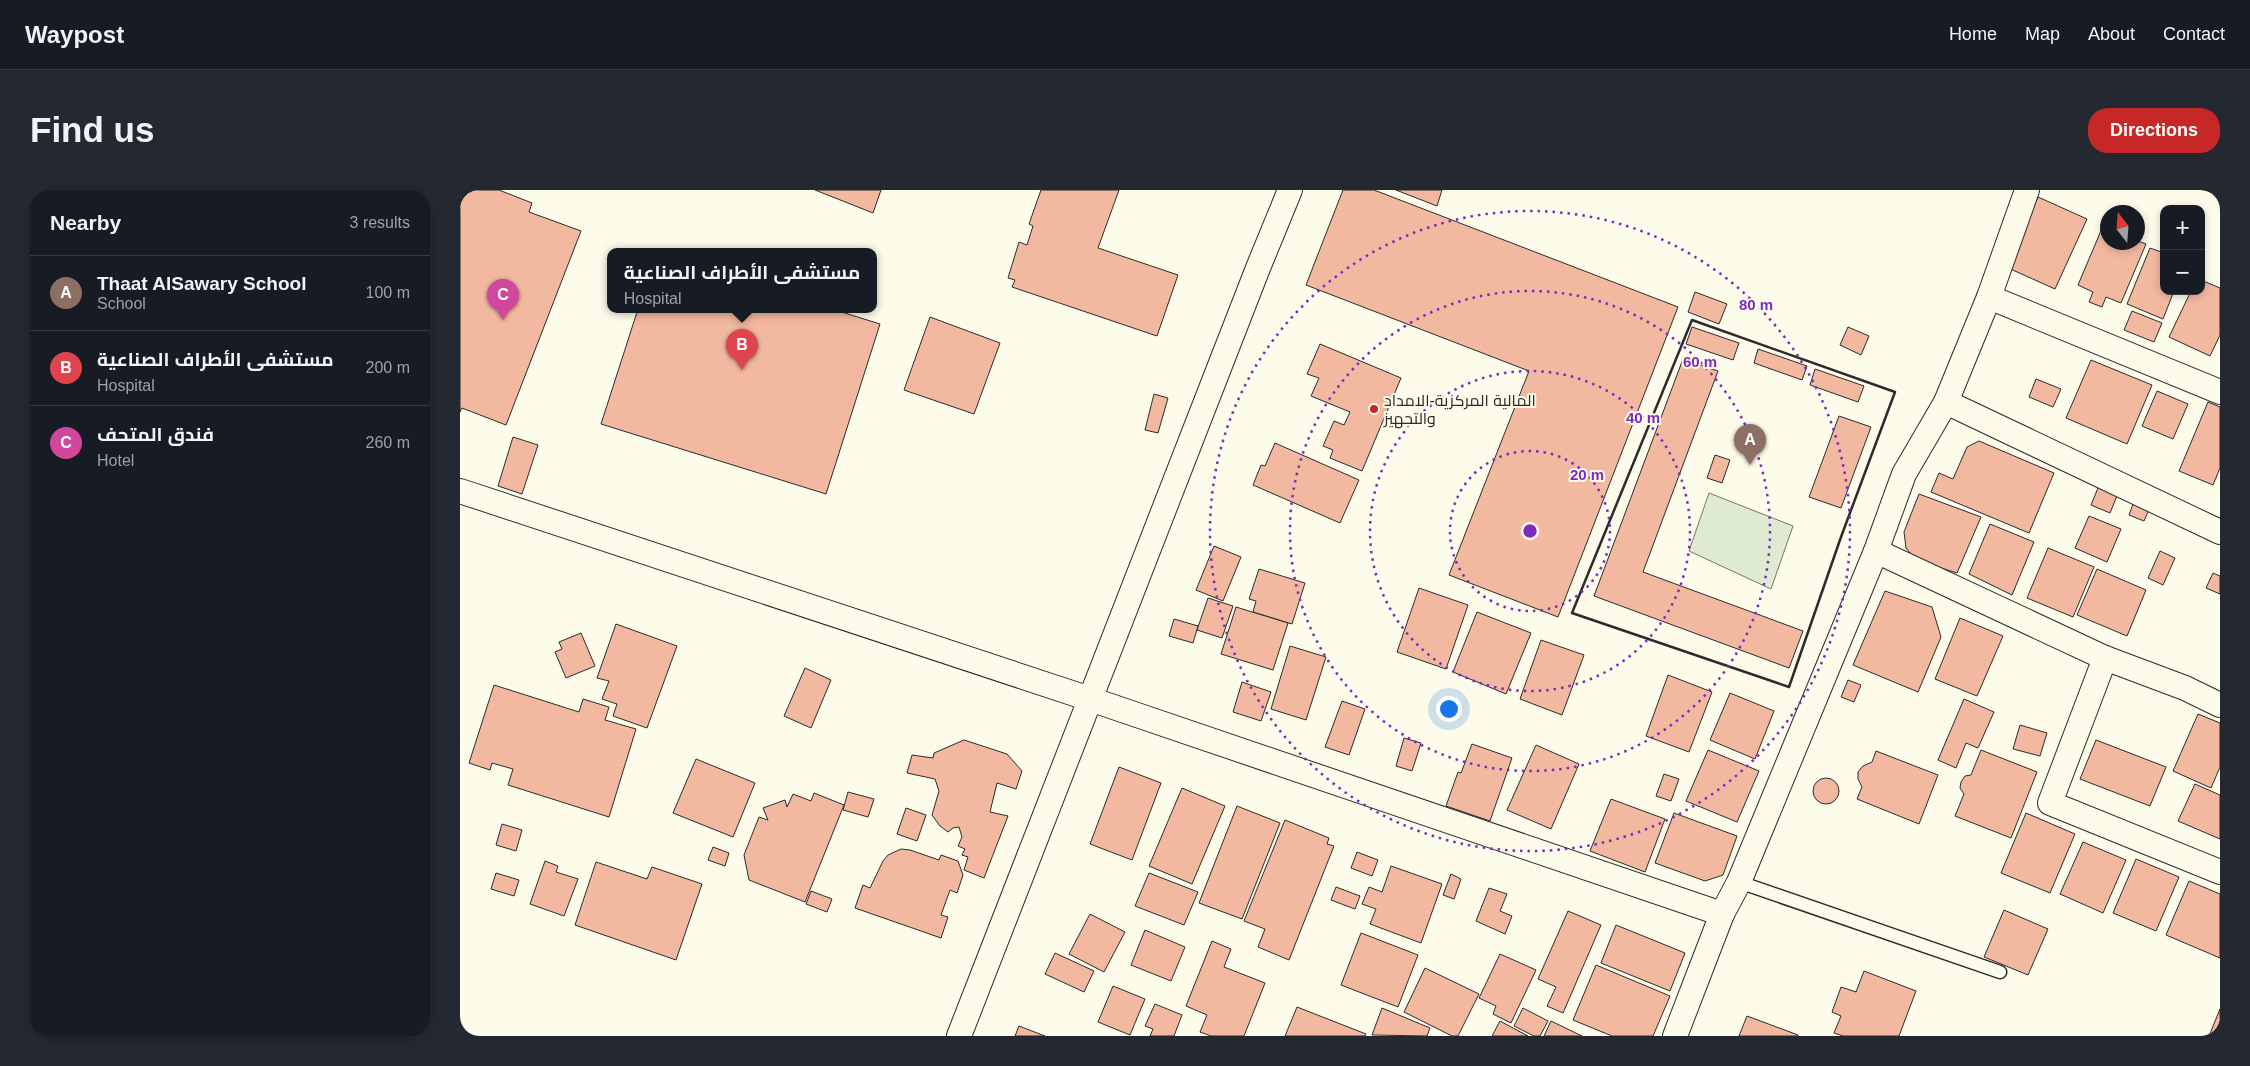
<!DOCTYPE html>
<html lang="en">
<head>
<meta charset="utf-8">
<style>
	:root { --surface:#171b24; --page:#242831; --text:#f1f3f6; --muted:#9ea1a6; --line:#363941; --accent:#c62828 }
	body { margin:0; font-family:Helvetica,Cairo,sans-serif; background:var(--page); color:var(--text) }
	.controls { position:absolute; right:15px; top:15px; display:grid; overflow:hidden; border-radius:10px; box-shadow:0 2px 8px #0003 }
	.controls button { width:45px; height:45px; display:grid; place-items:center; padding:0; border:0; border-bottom:1px solid var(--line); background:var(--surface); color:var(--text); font:25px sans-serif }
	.compass { position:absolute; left:1640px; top:15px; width:45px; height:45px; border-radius:50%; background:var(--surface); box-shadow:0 2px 8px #0003; rotate:343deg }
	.you { position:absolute; left:988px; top:518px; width:18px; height:18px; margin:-12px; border:4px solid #fff; border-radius:50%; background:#1a73e8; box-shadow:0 0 0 8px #1a73e833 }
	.badge { display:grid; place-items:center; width:32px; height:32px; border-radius:50%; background:var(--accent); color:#fff; font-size:16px; font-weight:700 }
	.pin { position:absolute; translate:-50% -41px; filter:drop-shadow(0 1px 2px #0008) }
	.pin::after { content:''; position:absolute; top:26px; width:18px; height:15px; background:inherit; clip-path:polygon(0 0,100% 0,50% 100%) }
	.popup { position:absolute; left:147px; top:58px; width:270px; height:65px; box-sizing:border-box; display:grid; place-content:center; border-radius:10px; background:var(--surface); filter:drop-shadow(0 1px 4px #0005); font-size:16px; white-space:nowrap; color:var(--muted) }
	.popup b { font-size:19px; color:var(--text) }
	.popup::after { content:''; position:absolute; left:50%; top:100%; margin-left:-10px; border:10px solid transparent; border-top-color:var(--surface) }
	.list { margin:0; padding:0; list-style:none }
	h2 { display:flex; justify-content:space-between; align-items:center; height:65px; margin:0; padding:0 20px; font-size:21px }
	h2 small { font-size:16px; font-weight:400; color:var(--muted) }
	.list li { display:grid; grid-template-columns:32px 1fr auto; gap:15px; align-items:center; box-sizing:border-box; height:75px; padding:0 20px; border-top:1px solid var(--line) }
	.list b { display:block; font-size:19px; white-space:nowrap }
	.list p { margin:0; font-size:16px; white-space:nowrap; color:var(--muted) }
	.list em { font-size:16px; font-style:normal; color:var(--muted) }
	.map { position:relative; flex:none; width:1760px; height:846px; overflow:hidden; border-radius:20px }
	header { display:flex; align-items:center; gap:30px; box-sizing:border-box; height:70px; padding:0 25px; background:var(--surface); border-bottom:1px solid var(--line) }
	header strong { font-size:24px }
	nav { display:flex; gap:28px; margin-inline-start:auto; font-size:18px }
	.intro { display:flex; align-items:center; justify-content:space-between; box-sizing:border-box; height:120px; padding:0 30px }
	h1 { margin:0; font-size:35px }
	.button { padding:12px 22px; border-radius:20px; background:var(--accent); color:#fff; font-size:18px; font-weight:700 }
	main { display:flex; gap:30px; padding:0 30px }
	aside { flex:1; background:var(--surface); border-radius:20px; box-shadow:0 2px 8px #0003 }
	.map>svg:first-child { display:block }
</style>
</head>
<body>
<header>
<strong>Waypost</strong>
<nav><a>Home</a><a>Map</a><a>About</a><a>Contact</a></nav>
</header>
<div class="intro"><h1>Find us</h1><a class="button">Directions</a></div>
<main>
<aside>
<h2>Nearby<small>3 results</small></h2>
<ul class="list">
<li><span class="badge" style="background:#8d6e63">A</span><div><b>Thaat AlSawary School</b><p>School</p></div><em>100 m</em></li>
<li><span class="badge" style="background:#e0444e">B</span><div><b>مستشفى الأطراف الصناعية</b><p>Hospital</p></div><em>200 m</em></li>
<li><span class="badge" style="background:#d1479c">C</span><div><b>فندق المتحف</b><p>Hotel</p></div><em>260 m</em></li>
</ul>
</aside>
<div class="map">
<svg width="1760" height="846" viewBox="0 0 1760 846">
	<rect width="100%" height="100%" fill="#fdfbea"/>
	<!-- pitch -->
	<path fill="#deebd1" stroke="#74746e" d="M1249 303 1333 336 1311 399 1229 361Z"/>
	<!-- building -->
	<g fill="#f2b8a0" stroke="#2b2b2b">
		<path d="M6 0H39L72 13 69 22 121 41 46 235 2 218 0 222V8L2 9Z"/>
		<path d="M355 0H421L413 23Z"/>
		<path d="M581 0H659L638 58 718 85 697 146 552 97 555 90 548 88 559 52 567 55 573 36 569 34Z"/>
		<path d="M883 0H914L1218 117 1098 427 989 385 1069 181 846 95Z"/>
		<path d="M936 0H982L977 16Z"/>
		<path d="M1578 7 1627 29 1595 99 1546 77Z"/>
		<path d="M1643 36 1648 38V52H1678V51L1686 54 1661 113 1646 107 1642 117 1629 112 1633 102 1618 95Z"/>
		<path d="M1690 58 1704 63V101H1714L1703 129 1667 114Z"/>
		<path d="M1741 90 1760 98V145L1750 166 1709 147 1731 101H1741Z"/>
		<path d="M1235 102 1267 114 1259 134 1228 122Z"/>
		<path d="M178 119H372L420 134 366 304 141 234Z"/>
		<path d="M1672 121 1702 133 1694 152 1664 140Z"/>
		<path d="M470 127 540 153 514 224 444 200Z"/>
		<path d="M1232 137 1279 153 1273 170 1226 154Z"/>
		<path d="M1388 137 1409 146 1401 165 1380 155Z"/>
		<path d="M860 154 941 188 902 281 870 268 873 260 863 256 874 231 884 235 890 222 851 206 859 188 847 184Z"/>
		<path d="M1298 159 1347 176 1342 190 1294 173Z"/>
		<path d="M1223 169 1258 181 1183 382 1343 441 1329 478 1134 406Z"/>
		<path d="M1631 170 1692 195 1667 254 1606 228Z"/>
		<path d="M1355 179 1404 196 1398 212 1350 195Z"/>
		<path d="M1576 189 1601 199 1593 217 1569 207Z"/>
		<path d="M1697 201 1728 214 1713 249 1682 236Z"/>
		<path d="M694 204 708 208 698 243 685 240Z"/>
		<path d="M1748 212 1760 217V278L1753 295 1719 281Z"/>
		<path d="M1379 226 1411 237 1381 318 1349 307Z"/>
		<path d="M53 247 78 255 62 304 38 296Z"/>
		<path d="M1519 251 1594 283 1569 343 1471 302 1479 283 1493 289 1507 257Z"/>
		<path d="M815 253 899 290 880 333 793 295 801 275 805 276Z"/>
		<path d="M1255 265 1270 270 1262 293 1247 288Z"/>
		<path d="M1640 293 1659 301 1650 323 1631 315Z"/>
		<path d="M1459 304 1521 327 1497 383 1456 370 1446 358 1444 342Z"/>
		<path d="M1676 306 1692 313 1684 331 1669 325Z"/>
		<path d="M1629 326 1661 339 1647 372 1615 358Z"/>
		<path d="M1530 334 1574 352 1552 405 1509 384Z"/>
		<path d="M754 356 781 367 763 411 736 400Z"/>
		<path d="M1588 358 1634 377 1613 427 1567 408Z"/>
		<path d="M1700 361 1715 368 1703 395 1688 388Z"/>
		<path d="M799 379 845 393 832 434 793 422 796 411 789 409Z"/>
		<path d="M1637 379 1686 400 1667 446 1617 425Z"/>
		<path d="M1753 383 1760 386V404L1746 398Z"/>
		<path d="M959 398 1008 415 986 479 937 462Z"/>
		<path d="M1425 401 1472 417 1481 447 1458 502 1393 475Z"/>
		<path d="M748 408 773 416 762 448 737 440Z"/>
		<path d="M776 417 828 433 813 480 761 464Z"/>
		<path d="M1017 422 1071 443 1046 504 993 482Z"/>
		<path d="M1500 428 1543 446 1517 506 1475 489Z"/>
		<path d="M714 429 738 436 733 453 709 446Z"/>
		<path d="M156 434 217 456 187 538 153 526 157 514 142 509 149 491 137 488Z"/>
		<path d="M121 443 135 476 106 488 95 462 102 459 99 452Z"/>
		<path d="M1081 450 1124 465 1102 525 1060 509Z"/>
		<path d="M830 456 866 467 846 530 811 519Z"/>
		<path d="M345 478 371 490 351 538 324 526Z"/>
		<path d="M1208 485 1252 502 1229 562 1186 546Z"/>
		<path d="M1388 490 1401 495 1394 512 1381 507Z"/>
		<path d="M782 492 811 502 801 531 773 522Z"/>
		<path d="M34 495 119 522 123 509 149 517 145 530 176 539 149 627 48 595 53 579 32 573 30 580 9 573Z"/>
		<path d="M1270 503 1314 521 1295 569 1250 550Z"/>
		<path d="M1504 509 1534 522 1518 558 1506 553 1496 578 1478 570Z"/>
		<path d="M882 511 905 519 889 565 865 557Z"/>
		<path d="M1738 524 1760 533V577L1751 598 1713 581Z"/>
		<path d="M1560 535 1587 543 1580 566 1553 559Z"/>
		<path d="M944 548 961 553 952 581 936 576Z"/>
		<path d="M504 550 547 564 562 581 556 599 537 593 530 622 548 626 524 688 504 680 508 667 502 665 505 659 498 656 502 647 499 637 493 638 488 642 480 636 472 625 479 601 475 589 447 583 452 565 473 568 474 563Z"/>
		<path d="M1636 550 1706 577 1690 616 1620 589Z"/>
		<path d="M1012 554 1052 568 1030 631 986 616 998 582 1001 583Z"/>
		<path d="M1076 555 1119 574 1091 639 1047 620Z"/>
		<path d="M1248 560 1299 581 1277 632 1226 611Z"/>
		<path d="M1521 560 1577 582 1551 648 1495 626 1504 604 1500 598 1501 592 1505 586 1511 585Z"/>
		<path d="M1416 561 1478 585 1459 634 1397 609 1402 597 1398 589V582L1403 576 1412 572Z"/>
		<path d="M236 569 295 593 273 647 213 623Z"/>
		<path d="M659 577 701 593 672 670 630 654Z"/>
		<path d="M1204 584 1219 589 1211 611 1196 606Z"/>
		<circle cx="1366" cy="601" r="13"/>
		<path d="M1735 594 1760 605V649L1718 631Z"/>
		<path d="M722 598 765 616 732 694 689 676Z"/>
		<path d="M388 602 414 609 408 627 383 620Z"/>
		<path d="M354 603 384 615 345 712 289 690 284 665 299 627 308 630 303 618 325 610 327 617 333 604 351 611Z"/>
		<path d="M1151 609 1205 629 1185 682 1130 661Z"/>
		<path d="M777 616 820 633 782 729 739 713Z"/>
		<path d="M446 618 466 625 457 651 437 644Z"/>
		<path d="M1214 623 1277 646 1263 685 1245 691 1195 673Z"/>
		<path d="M1566 623 1615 644 1590 703 1541 683Z"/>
		<path d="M825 630 869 648 867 654 874 656 829 770 798 757 805 739 784 731Z"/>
		<path d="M42 634 62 640 56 661 36 655Z"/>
		<path d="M1623 652 1666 670 1643 723 1600 704Z"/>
		<path d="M253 657 269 663 265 676 248 670Z"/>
		<path d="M441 659 450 660 479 670 481 665 498 671 503 685 497 703 490 700 481 725 488 727 481 748 395 718 403 695 410 698 423 671 428 665Z"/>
		<path d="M897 662 918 670 912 686 891 678Z"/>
		<path d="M1676 669 1719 687 1696 741 1653 723Z"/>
		<path d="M85 671 98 676 96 682 118 689 104 726 70 714Z"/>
		<path d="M136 672 187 689 192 677 242 694 216 770 115 735Z"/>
		<path d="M931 676 982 694 961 753 910 734 916 719 902 714 909 697 922 702Z"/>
		<path d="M36 683 59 690 54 706 31 699Z"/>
		<path d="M689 683 738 702 724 735 675 716Z"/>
		<path d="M991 684 1001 689 994 709 983 705Z"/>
		<path d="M1729 691 1760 704V768L1706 745Z"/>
		<path d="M876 697 900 706 895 719 871 710Z"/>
		<path d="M1029 698 1047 704 1040 721 1052 726 1045 744 1016 731Z"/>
		<path d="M351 701 372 709 367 722 346 714Z"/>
		<path d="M1544 720 1588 739 1568 785 1524 767Z"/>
		<path d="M1108 721 1141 735 1103 823 1087 816 1096 797 1078 789Z"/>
		<path d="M630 724 665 742 644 782 609 764Z"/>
		<path d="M1156 735 1225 763 1210 801 1141 773Z"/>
		<path d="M685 740 725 757 711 791 671 775Z"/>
		<path d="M901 743 958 765 938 817 881 795Z"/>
		<path d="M752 751 771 759 764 777 805 793 784 846H751L740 842 747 825 726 816Z"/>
		<path d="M595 763 634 781 624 802 585 784Z"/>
		<path d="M1040 764 1076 780 1051 833 1033 824 1036 816 1019 808Z"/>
		<path d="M1136 775 1210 806 1193 846H1152L1113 830Z"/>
		<path d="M965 778 1019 804 998 846H992L944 822Z"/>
		<path d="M1404 781 1456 801 1439 846H1383L1374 843 1381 826 1372 822 1381 797 1396 802Z"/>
		<path d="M653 796 685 809 670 845 638 832Z"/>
		<path d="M695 814 722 825 714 846H690L693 839 685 836Z"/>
		<path d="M837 817 906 844 905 846H825Z"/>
		<path d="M922 818 970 838 967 846 912 845Z"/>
		<path d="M1063 818 1088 831 1080 846H1074L1054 836Z"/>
		<path d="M1760 819V846H1749Z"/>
		<path d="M1287 826 1338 845V846H1279Z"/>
		<path d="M1040 831 1068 846H1032Z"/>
		<path d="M1091 831 1122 846H1084Z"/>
		<path d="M559 836 585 846H555Z"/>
	</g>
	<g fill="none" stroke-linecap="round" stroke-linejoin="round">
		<!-- service casing -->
		<g stroke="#2b2b2b" stroke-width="15">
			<path id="service" d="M1279 692 1540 782"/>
		</g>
		<!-- minor casing -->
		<g stroke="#2b2b2b" stroke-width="26">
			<g id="minor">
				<path d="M1529 107 1760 202"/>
				<path d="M1486 212 1760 342"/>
				<path d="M0 301 630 509 1262 724"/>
				<path d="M1416 361 1645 468 1725 498 1760 515"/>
				<path d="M1645 468 1590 613 1760 682"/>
				<path d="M499 846 798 78 830 0"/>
				<path d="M1215 846 1262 724 1279 692 1416 361 1444 284 1486 212 1529 107 1567 0"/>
			</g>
		</g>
		<!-- service -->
		<use href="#service" stroke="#fdfbea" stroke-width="12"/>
		<!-- minor -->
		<use href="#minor" stroke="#fdfbea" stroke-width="24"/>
		<!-- wall -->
		<path stroke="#2b2b2b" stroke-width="2.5" d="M1232 130 1435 202 1381 347 1329 497 1112 423Z"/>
	</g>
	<!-- distance rings -->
	<g fill="none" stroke="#7b2cbf" stroke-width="2.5" stroke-dasharray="2.5 5">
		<circle cx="1070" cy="341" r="80"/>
		<circle cx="1070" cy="341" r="160"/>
		<circle cx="1070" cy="341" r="240"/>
		<circle cx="1070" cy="341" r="320"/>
	</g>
	<!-- markers -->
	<circle fill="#c62828" stroke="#fdfbea" stroke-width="2" cx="914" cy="219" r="5"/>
	<g text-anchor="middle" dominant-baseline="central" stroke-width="4" stroke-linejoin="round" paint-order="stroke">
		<!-- poi labels -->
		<g font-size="16" fill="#2b2b2b" stroke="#fdfbea" text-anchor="start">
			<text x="924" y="210">المالية المركزية-الامداد<tspan x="924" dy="18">والتجهيز</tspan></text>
		</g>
	</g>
	<circle cx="1070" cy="341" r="8" fill="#7b2cbf" stroke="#fdfbea" stroke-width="2.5"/>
	<g font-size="15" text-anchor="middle" font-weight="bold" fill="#7b2cbf" stroke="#fdfbea" stroke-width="4" stroke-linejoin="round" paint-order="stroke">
		<text x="1296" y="120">80 m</text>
		<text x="1240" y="177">60 m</text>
		<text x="1183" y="233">40 m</text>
		<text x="1127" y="290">20 m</text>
	</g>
</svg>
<div class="controls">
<button>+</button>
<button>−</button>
</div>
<svg class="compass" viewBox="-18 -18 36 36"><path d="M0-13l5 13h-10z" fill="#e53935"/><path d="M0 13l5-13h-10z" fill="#9ea1a6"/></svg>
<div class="you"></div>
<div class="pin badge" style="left:1290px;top:275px;background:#8d6e63">A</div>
<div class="pin badge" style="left:282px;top:180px;background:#e0444e">B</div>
<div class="popup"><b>مستشفى الأطراف الصناعية</b>Hospital</div>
<div class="pin badge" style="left:43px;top:130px;background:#d1479c">C</div>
</div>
</main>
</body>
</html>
